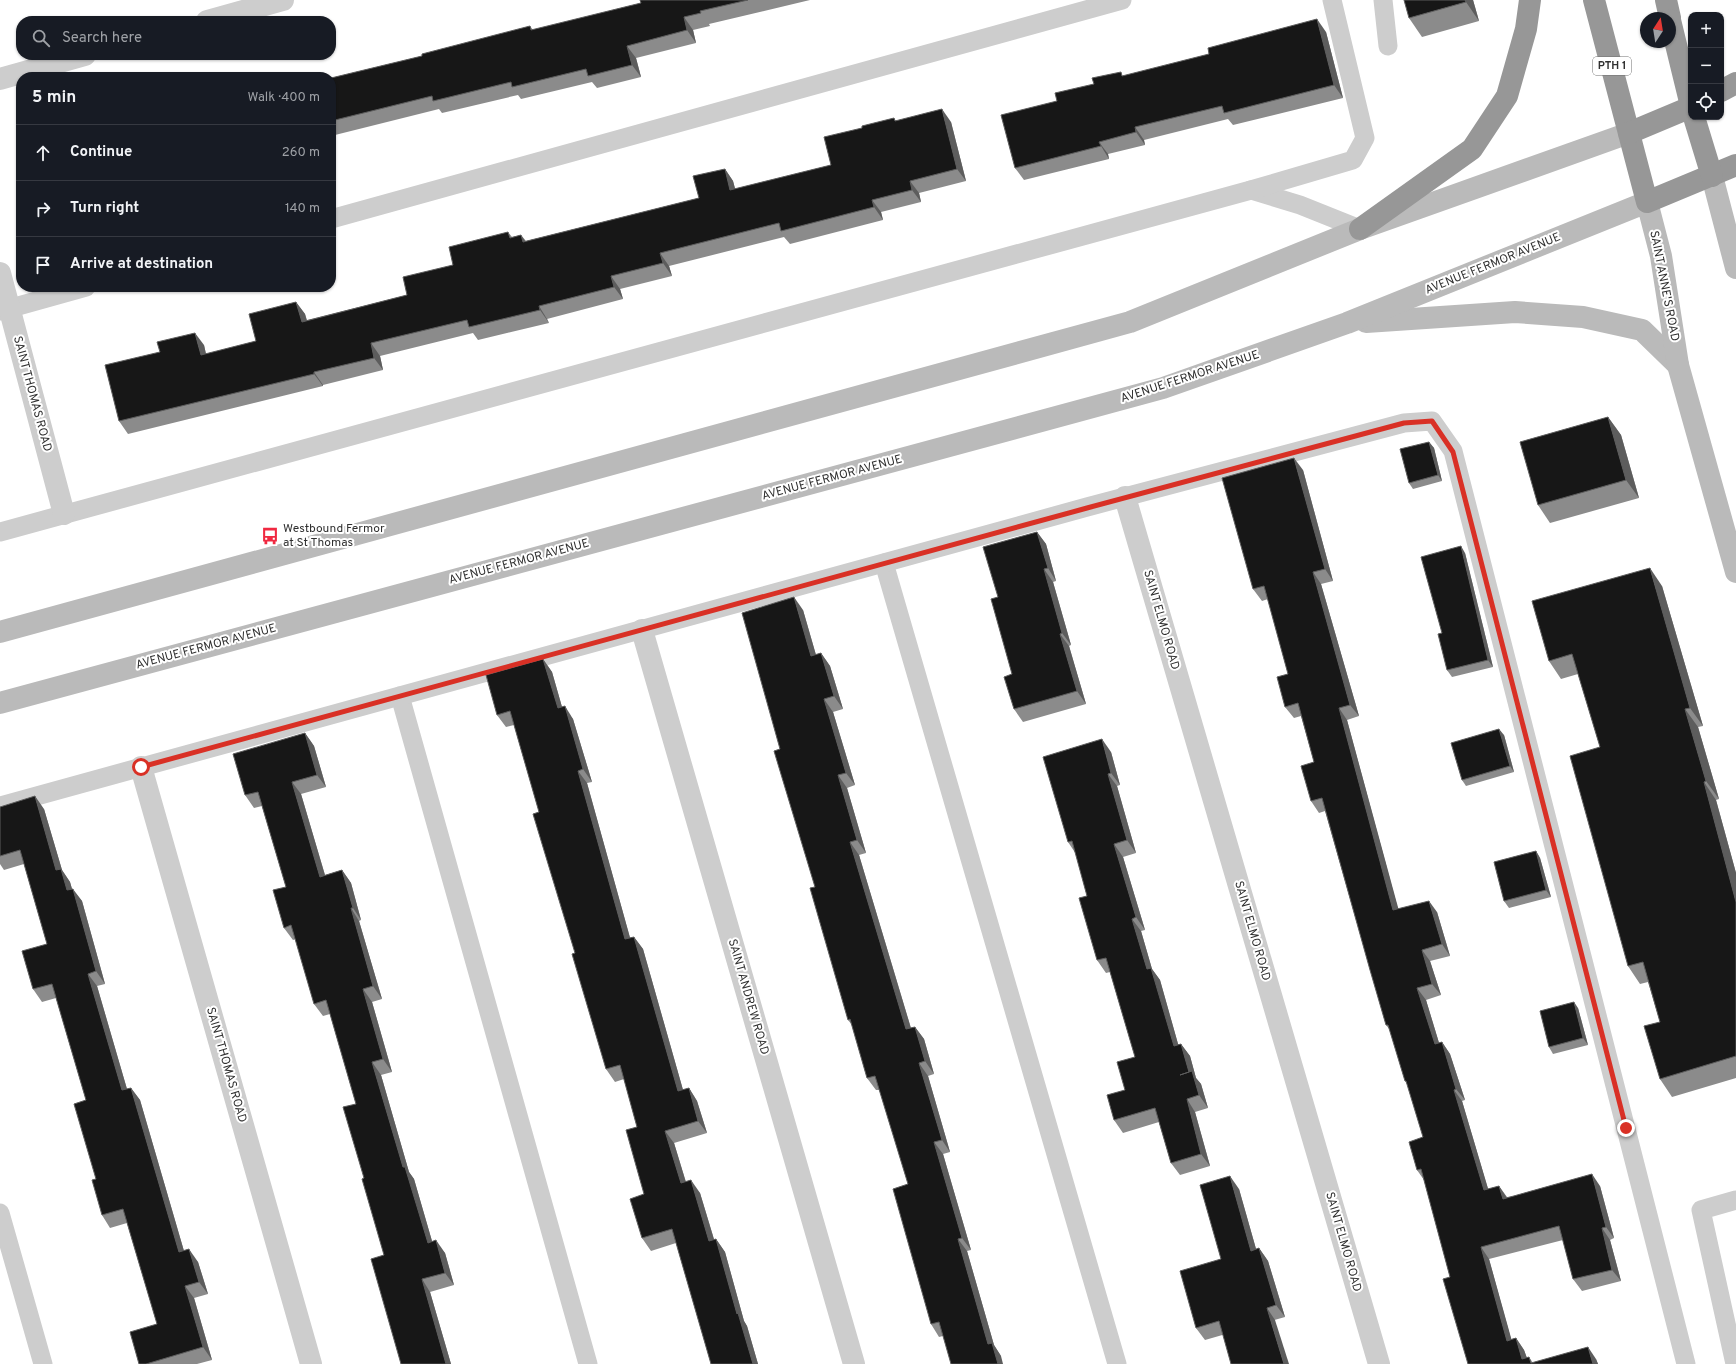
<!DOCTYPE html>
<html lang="en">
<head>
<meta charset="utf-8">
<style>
	:root { --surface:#171b24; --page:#242831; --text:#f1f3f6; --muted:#9ea1a6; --line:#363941 }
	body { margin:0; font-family:Overpass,sans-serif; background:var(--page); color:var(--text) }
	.controls { position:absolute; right:12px; top:12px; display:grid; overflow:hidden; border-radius:8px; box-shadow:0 1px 3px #0004 }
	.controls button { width:36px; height:36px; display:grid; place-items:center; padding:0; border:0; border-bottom:1px solid var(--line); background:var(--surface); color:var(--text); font:20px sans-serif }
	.compass { position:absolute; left:1640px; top:12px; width:36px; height:36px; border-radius:50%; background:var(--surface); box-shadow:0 1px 3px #0004; rotate:12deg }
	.stop { position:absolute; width:12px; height:12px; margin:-9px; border:3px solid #d93025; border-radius:50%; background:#fff }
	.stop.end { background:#d93025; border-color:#fff; box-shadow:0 1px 4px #0008 }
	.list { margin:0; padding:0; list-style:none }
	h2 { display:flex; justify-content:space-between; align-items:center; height:52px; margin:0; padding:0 16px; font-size:17px }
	h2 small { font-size:13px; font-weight:400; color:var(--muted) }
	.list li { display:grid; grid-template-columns:26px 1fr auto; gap:12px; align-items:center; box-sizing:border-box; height:56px; padding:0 16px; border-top:1px solid var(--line) }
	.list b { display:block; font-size:15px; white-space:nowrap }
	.list em { font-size:13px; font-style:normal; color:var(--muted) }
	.icon { flex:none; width:22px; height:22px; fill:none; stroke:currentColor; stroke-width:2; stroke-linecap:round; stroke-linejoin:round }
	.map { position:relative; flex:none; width:1736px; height:1364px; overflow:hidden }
	.search { position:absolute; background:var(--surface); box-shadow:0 1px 3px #0004; left:16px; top:16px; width:320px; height:44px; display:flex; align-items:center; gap:10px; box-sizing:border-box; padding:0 14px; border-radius:16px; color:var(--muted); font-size:15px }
	.panel { position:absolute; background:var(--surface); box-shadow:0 1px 3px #0004; left:16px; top:72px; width:320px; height:220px; border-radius:16px }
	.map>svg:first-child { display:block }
</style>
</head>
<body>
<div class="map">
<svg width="1736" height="1364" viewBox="0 0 1736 1364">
	<rect width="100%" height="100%" fill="#fff"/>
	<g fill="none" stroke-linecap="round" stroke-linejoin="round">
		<!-- lane -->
		<g stroke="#cdcdcd" stroke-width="19">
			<path d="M1383 0 1388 46"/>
			<path d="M1251 190 1300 205 1360 229"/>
			<path d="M331 219 1122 0"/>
			<path d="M0 311 86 287"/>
			<path d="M0 532 1251 190 1353 160 1365 138 1332 0"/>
			<path d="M884 563 1117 1364"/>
			<path d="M400 696 588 1364"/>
			<path d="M0 806 1087 507 1404 423 1432 421 1453 451 1686 1364"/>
			<path d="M0 1213 43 1364"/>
			<path d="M1735 1364 1701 1210 1736 1200"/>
		</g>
		<!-- street -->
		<g stroke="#cdcdcd" stroke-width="22">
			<path d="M207 21 283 0"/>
			<path d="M0 79 85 55"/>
			<path d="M0 273 64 514"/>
			<path d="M1125 497 1379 1364"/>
			<path d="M642 630 854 1364"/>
			<path d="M141 767 311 1364"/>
		</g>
		<!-- secondary -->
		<g stroke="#bababa" stroke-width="22">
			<path d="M1712 176 1736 268"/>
			<path d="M1366 322 1515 312 1583 317 1642 330 1678 365"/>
			<path d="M0 632 1130 322 1360 229 1629 133"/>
			<path d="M0 703 1163 388 1347 323 1647 202 1661 256 1678 365 1736 572"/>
		</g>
		<!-- highway -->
		<g stroke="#979797" stroke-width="22">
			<path d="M1594 0 1647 202 1736 165"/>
			<path d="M1666 0 1670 18"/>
			<path d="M1670 20 1691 106"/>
			<path d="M1721 91 1736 83"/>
			<path d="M1694 117 1712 176"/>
			<path d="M1629 133 1691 107"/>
			<path d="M1360 229 1472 149 1507 96 1526 29 1530 0"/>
		</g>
	</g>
	<!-- wall -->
	<g fill="#8b8b8b">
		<path d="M640 0H810L709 24 710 26 693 30 696 43 636 58 641 77 597 88 592 82 521 99 518 95 442 113 439 109 331 136V78L422 56 530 26 533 30 641 3Z"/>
		<path d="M1473 0 1479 21 1422 37 1409 18Z"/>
		<path d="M1326 32 1343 98 1233 125 1228 119 1144 140 1145 145 1108 154 1109 159 1024 180 1015 168 1057 101 1124 76Z"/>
		<path d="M894 118 896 121 951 122 966 181 919 193 921 202 881 212 883 220 790 244 784 237 669 266 672 276 620 289 623 299 547 319 549 323 478 340 473 333 380 356 383 370 323 385V386L128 434 119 421 204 345 206 354 256 341 296 302 305 314 307 320 407 295 453 265 508 232 512 237 521 235 526 241 699 198 725 169 733 181 735 189 831 165 862 128Z"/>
		<path d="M1608 417 1621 435 1639 498 1550 523 1538 505Z"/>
		<path d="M1429 442 1434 448 1442 481 1413 489 1409 483Z"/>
		<path d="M1303 470 1333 581 1321 584 1359 716 1347 720 1398 909 1437 912 1450 956 1430 961 1441 995 1426 1000 1439 1043 1442 1042 1450 1054 1465 1100 1462 1101 1488 1189 1499 1186 1507 1197 1600 1186 1614 1238 1610 1240 1621 1281 1582 1291 1573 1279 1563 1240 1489 1259 1511 1339 1516 1338 1524 1350 1527 1358 1529 1357 1533 1363 1596 1359 1598 1364H1468L1450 1277 1424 1180 1417 1170 1423 1137 1408 1085 1405 1081 1390 1030 1386 1025 1325 811 1319 813 1311 801 1314 762 1301 716 1294 718 1285 707 1288 674 1268 599 1262 601 1253 589Z"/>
		<path d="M1037 532 1046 544 1056 581 1053 582 1071 645 1069 646 1086 704 1023 722 1014 709 1012 674 998 597Z"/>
		<path d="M1465 553 1493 667 1452 677 1447 670Z"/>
		<path d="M1662 586 1703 726 1698 727 1719 799 1716 800 1736 873V1078L1672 1097 1660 1079V1022L1648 982 1640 984 1628 966 1600 747 1578 674 1561 679 1549 661Z"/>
		<path d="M803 610 816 655 821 653 830 666 843 709 833 712 855 785 847 788 866 853 859 855 911 1028 915 1027 924 1039 934 1074 928 1076 950 1152 943 1154 971 1250 967 1251 994 1345 1001 1356 943 1336 939 1337 931 1324 908 1184 880 1090H876L867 1078 852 1025 848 1020 815 887 780 749Z"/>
		<path d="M543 659 552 672 562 707 573 719 592 782 587 783 630 938 634 937 643 949 683 1090 689 1088 697 1101 707 1133 674 1143 686 1182 700 1193 714 1239H716L725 1252 744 1321 747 1326 758 1364H711L676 1243 651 1251 642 1238 644 1194 637 1127 624 1079 615 1082 606 1069 539 812 514 725 506 727 497 715Z"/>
		<path d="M305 733 314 746 326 787 301 794 325 875 342 870 351 883 361 920 359 921 382 999 372 1002 392 1072 381 1075 409 1172 414 1179 432 1241 445 1253 454 1285 430 1292 451 1364H401L384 1255 364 1178 356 1104 330 1014 323 1016 314 1004 296 939 293 940 284 928 286 887 262 806 254 808 245 795Z"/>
		<path d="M1504 735 1514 772 1466 786 1462 780Z"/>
		<path d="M1111 752 1120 785 1117 786 1136 853 1123 857 1145 930 1141 931 1152 969 1160 980 1178 1044H1181L1190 1056 1196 1078 1201 1084 1208 1108 1195 1112 1210 1166 1180 1175 1171 1163 1159 1122 1123 1133 1114 1120 1125 1090 1135 1057 1110 972 1106 973 1097 960 1087 896 1076 854 1068 842Z"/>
		<path d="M0 807 44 809 62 870 70 882 72 889 82 901 105 984 97 986 127 1089 131 1088 140 1100 184 1251 198 1262 208 1294 194 1298 212 1360 197 1364H139L157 1324 127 1223 110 1228 102 1215 96 1179 86 1100 56 998 42 1002 33 989 47 944 24 864 4 870 0 864Z"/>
		<path d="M1536 851 1540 858 1551 897 1509 908 1504 901Z"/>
		<path d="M1578 1008 1588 1045 1553 1054 1549 1047Z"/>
		<path d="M1239 1189 1256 1249 1259 1248 1268 1261 1285 1317 1205 1340 1196 1328 1221 1259Z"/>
	</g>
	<!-- shaded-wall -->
	<g fill="#5d5d5d">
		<path d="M1465 0H1473L1479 21 1466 2Z"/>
		<path d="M684 17 693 30 696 43 687 30Z"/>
		<path d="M1317 19 1326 32 1343 98 1334 85Z"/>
		<path d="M627 46 636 58 641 77 632 65Z"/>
		<path d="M942 109 951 122 966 181 957 169Z"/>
		<path d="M1135 127 1144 140 1145 145 1136 132Z"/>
		<path d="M1099 142 1108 154 1109 159 1101 146Z"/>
		<path d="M725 169 733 181 739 203 730 190Z"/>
		<path d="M910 181 919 193 921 202 912 190Z"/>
		<path d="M872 200 881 212 883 220 874 207Z"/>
		<path d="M521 235 530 248 523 242Z"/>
		<path d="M660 253 669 266 672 276 663 263Z"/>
		<path d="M611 276 620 289 623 299 614 287Z"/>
		<path d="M296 302 305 314 310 334 302 322Z"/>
		<path d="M539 306 547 319 549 323 540 310Z"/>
		<path d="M195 333 204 345 209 368 201 355Z"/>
		<path d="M371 343 380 356 383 370 374 358Z"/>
		<path d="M314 372 323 385V386L314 374Z"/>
		<path d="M1608 417 1621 435 1639 498 1626 480Z"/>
		<path d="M1429 442 1434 448 1442 481 1438 475Z"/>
		<path d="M1294 458 1303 470 1333 581 1325 569Z"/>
		<path d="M1037 532 1046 544 1056 581 1048 568Z"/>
		<path d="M1461 546 1465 553 1493 667 1488 660Z"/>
		<path d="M1650 568 1662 586 1703 726 1690 708Z"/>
		<path d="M1044 569 1053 582 1071 645 1062 633Z"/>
		<path d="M1313 572 1321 584 1359 716 1350 705Z"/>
		<path d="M794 597 803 610 820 669 811 656Z"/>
		<path d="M1060 634 1069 646 1086 704 1077 691Z"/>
		<path d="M821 653 830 666 843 709 834 696Z"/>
		<path d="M543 659 552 672 566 721 558 708Z"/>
		<path d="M824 699 833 712 855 785 846 773Z"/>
		<path d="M565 706 573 719 592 782 583 769Z"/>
		<path d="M1339 708 1347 720 1402 922 1393 910Z"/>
		<path d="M1685 709 1698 727 1719 799 1706 781Z"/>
		<path d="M1499 729 1504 735 1514 772 1510 766Z"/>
		<path d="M305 733 314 746 326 787 317 775Z"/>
		<path d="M1102 739 1111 752 1120 785 1111 773Z"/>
		<path d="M578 771 587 783 634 952 625 939Z"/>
		<path d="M1108 774 1117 786 1136 853 1127 840Z"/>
		<path d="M838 775 847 788 866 853 857 840Z"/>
		<path d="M292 782 301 794 329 889 320 877Z"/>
		<path d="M1704 782 1716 800 1736 873V902Z"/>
		<path d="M35 796 44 809 62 870 70 882 76 903 67 890 56 870Z"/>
		<path d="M850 842 859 855 915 1042 906 1029Z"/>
		<path d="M1114 844 1123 857 1145 930 1136 917Z"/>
		<path d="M1536 851 1540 858 1551 897 1546 890Z"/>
		<path d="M342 870 351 883 361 920 353 908Z"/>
		<path d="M73 889 82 901 105 984 96 971Z"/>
		<path d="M1429 901 1437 912 1450 956 1442 944Z"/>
		<path d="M351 908 359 921 382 999 373 986Z"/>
		<path d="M1132 919 1141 931 1152 969 1160 980 1182 1058 1174 1046 1147 969Z"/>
		<path d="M634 937 643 949 687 1104 678 1091Z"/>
		<path d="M1422 950 1430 961 1441 995 1432 984Z"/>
		<path d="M88 974 97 986 131 1103 122 1090Z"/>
		<path d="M1417 988 1426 1000 1443 1056 1435 1044Z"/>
		<path d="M363 989 372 1002 392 1072 383 1059Z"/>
		<path d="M1574 1002 1578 1008 1588 1045 1583 1038Z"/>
		<path d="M915 1027 924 1039 934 1074 925 1061Z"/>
		<path d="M1442 1042 1450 1054 1465 1100 1456 1089Z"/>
		<path d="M1181 1044 1190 1056 1196 1078 1201 1084 1208 1108 1199 1095 1189 1072Z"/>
		<path d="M372 1062 381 1075 409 1172 414 1179 436 1255 428 1243 403 1167Z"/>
		<path d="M919 1063 928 1076 950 1152 942 1140Z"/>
		<path d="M131 1088 140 1100 188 1265 179 1252Z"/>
		<path d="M689 1088 697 1101 707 1133 698 1121Z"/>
		<path d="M1454 1090 1462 1101 1492 1202 1484 1190Z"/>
		<path d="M1187 1099 1195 1112 1210 1166 1201 1154Z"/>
		<path d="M665 1131 674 1143 690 1196 681 1183Z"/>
		<path d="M934 1142 943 1154 971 1250 962 1238Z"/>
		<path d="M1592 1174 1600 1186 1614 1238 1606 1227Z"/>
		<path d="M1230 1176 1239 1189 1260 1263 1251 1251Z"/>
		<path d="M691 1180 700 1193 718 1253 709 1241Z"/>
		<path d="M1499 1186 1507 1198 1503 1199Z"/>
		<path d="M1602 1228 1610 1240 1621 1281 1612 1270Z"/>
		<path d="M716 1239 725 1252 744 1321 747 1326 758 1364H753L737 1314Z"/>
		<path d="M958 1239 967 1251 994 1345 1001 1356 1003 1364H998L988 1344Z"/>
		<path d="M436 1240 445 1253 454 1285 445 1273Z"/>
		<path d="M1481 1247 1489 1259 1515 1352 1507 1341Z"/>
		<path d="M1259 1248 1268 1261 1285 1317 1276 1305Z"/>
		<path d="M189 1249 198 1262 208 1294 199 1282Z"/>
		<path d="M422 1279 430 1292 451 1364H446Z"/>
		<path d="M185 1286 194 1298 212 1360 203 1347Z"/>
		<path d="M1267 1308 1275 1320 1289 1364H1284Z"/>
		<path d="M1516 1338 1524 1350 1529 1364 1522 1359Z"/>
		<path d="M1588 1347 1596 1359 1598 1364H1593Z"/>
	</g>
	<!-- building -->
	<g fill="#171717" stroke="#5d5d5d">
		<path d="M640 0H748L700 11 701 13 684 17 687 30 627 46 632 65 588 76 586 69 512 87 511 82 433 101 432 96 331 121V78L422 56V54L499 34 530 26 531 30 641 3Z"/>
		<path d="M1404 0H1465L1466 2 1409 18Z"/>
		<path d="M1317 19 1334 85 1224 113 1222 106 1135 127 1136 132 1099 142 1101 146 1015 168 1001 115 1057 101 1055 93 1094 84 1092 78 1121 72 1122 76 1209 54 1208 48Z"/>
		<path d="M942 109 957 169 910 181 912 190 872 200 874 207 781 231 779 223 660 253 663 263 611 276 614 287 539 306 540 310 469 327 467 320 371 343 374 358 314 372V374L119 421 105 365 160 352 157 342 195 333 201 355 256 341 249 314 296 302 302 322 407 295 403 277 453 265 449 247 508 232 510 238 521 235 523 242 699 198 693 176 725 169 730 190 831 165 824 137 862 128V126L894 118 895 121Z"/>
		<path d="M1608 417 1626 480 1538 505 1520 442Z"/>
		<path d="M1429 442 1438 475 1409 483 1400 449Z"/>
		<path d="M1294 458 1325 569 1313 572 1350 705 1339 708 1393 910 1429 901 1442 944 1422 950 1432 984 1417 988 1435 1044 1442 1042 1456 1089 1454 1090 1484 1190 1499 1186 1503 1199 1592 1174 1606 1227 1602 1228 1612 1270 1573 1279 1559 1226 1481 1247 1507 1341 1516 1338 1522 1359 1529 1357 1531 1363 1588 1347 1593 1364H1468L1443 1279 1450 1277 1421 1169 1417 1170 1409 1142 1423 1137 1406 1081H1405L1388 1025H1386L1370 970 1322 798 1311 801 1301 766 1314 762 1298 703 1285 707 1277 677 1288 674 1264 586 1253 589 1222 478Z"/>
		<path d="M1037 532 1048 568 1044 569 1062 633 1060 634 1077 691 1014 709 1004 677 1012 674 991 599 998 597 983 547Z"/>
		<path d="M1461 546 1488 660 1447 670 1438 634 1442 633 1421 557Z"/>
		<path d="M1650 568 1690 708 1685 709 1706 781 1704 782 1736 902V1056L1660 1079 1644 1026 1660 1022 1643 962 1628 966 1570 756 1600 747 1572 654 1549 661 1532 601Z"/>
		<path d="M794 597 811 656 821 653 834 696 824 699 846 773 838 775 857 840 850 842 906 1029 915 1027 925 1061 919 1063 942 1140 934 1142 962 1238 958 1239 988 1344 992 1343 998 1364H951L939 1322 931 1324 893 1189 908 1184 875 1076 867 1078 850 1019 848 1020 810 888 815 887 774 751 780 749 742 613Z"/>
		<path d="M543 659 558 708 565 706 583 769 578 771 625 939 634 937 678 1091 689 1088 698 1121 665 1131 681 1183 691 1180 709 1241 716 1239 737 1314 738 1313 753 1364H711L672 1229 642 1238 630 1199 644 1194 626 1130 637 1127 620 1065 606 1069 572 954 575 953 533 814 539 812 510 711 497 715 486 675Z"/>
		<path d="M1499 729 1510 766 1462 780 1451 743Z"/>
		<path d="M305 733 317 775 292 782 320 877 342 870 353 908H351L373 986 363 989 383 1059 372 1062 403 1167H405L428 1243 436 1240 445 1273 422 1279 446 1364H401L371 1259 384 1255 362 1179 364 1178 343 1107 356 1104 326 1000 314 1004 291 925 284 928 273 890 286 887 258 792 245 795 233 754Z"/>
		<path d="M1102 739 1111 773 1108 774 1127 840 1114 844 1136 917 1132 919 1147 969 1151 968 1174 1046 1181 1044 1189 1072 1180 1075 1192 1071 1199 1095 1187 1099 1201 1154 1171 1163 1155 1108 1114 1120 1107 1095 1125 1090 1117 1062 1135 1057 1106 958 1097 960 1079 898 1087 896 1072 841 1068 842 1043 757Z"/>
		<path d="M35 796 56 870 61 869 67 890 73 889 96 971 88 974 122 1090 131 1088 179 1252 189 1249 199 1282 185 1286 203 1347 146 1364H139L130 1332 157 1324 123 1209 102 1215 92 1180 96 1179 74 1104 86 1100 52 984 33 989 22 951 47 944 20 850 0 856V807Z"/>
		<path d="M1536 851 1546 890 1504 901 1494 862Z"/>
		<path d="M1574 1002 1583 1038 1549 1047 1540 1011Z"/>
		<path d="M1230 1176 1251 1251 1259 1248 1276 1305 1267 1308 1284 1364H1231L1219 1321 1196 1328 1180 1271 1221 1259 1200 1185Z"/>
	</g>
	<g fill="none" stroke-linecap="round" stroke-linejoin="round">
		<!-- route -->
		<path stroke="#d93025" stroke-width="5" d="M141 767 1087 508 1404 423 1432 421 1453 452 1626 1128"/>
	</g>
	<!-- icons -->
	<defs>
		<g id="bus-bare" transform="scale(1.38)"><path d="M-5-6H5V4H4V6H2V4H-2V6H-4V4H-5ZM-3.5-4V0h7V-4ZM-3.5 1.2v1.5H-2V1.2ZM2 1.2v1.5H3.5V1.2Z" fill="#f02941" stroke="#fff" stroke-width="2.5" paint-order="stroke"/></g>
	</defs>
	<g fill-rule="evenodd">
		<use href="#bus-bare" x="270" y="536"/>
	</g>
	<g text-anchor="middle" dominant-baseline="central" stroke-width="4" stroke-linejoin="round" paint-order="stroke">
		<!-- shield labels -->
		<rect fill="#fff" stroke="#6e6e6e" stroke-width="1" x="1593" y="57" width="38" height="18" rx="3"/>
		<g font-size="11" font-weight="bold" fill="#303030">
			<text x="1612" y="66">PTH 1</text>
		</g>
		<!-- street labels -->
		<g font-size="12" fill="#303030" stroke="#fff">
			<text transform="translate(1493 264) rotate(-22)">AVENUE FERMOR AVENUE</text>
			<text transform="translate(1664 286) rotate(79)">SAINT ANNE'S ROAD</text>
			<text transform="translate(1190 377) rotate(-18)">AVENUE FERMOR AVENUE</text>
			<text transform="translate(32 394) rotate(75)">SAINT THOMAS ROAD</text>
			<text transform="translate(832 478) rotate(-15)">AVENUE FERMOR AVENUE</text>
			<text transform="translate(519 562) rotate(-15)">AVENUE FERMOR AVENUE</text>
			<text transform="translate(1161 620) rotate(74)">SAINT ELMO ROAD</text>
			<text transform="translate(206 647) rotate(-15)">AVENUE FERMOR AVENUE</text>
			<text transform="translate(1252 931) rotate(74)">SAINT ELMO ROAD</text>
			<text transform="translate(748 997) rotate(74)">SAINT ANDREW ROAD</text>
			<text transform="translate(226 1065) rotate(74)">SAINT THOMAS ROAD</text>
			<text transform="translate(1343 1242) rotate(74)">SAINT ELMO ROAD</text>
		</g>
		<!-- poi labels -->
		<g font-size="12" fill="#303030" stroke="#fff" text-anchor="start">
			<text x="283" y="529">Westbound Fermor<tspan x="283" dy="14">at St Thomas</tspan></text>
		</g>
	</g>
</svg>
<div class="controls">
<button>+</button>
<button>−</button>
<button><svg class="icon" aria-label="locate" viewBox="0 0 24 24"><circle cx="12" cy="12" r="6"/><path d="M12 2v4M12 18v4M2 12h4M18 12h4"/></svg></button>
</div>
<svg class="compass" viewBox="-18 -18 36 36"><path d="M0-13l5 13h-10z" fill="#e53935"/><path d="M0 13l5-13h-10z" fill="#9ea1a6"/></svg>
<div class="stop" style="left:141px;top:767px"></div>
<div class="stop end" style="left:1626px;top:1128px"></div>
<div class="search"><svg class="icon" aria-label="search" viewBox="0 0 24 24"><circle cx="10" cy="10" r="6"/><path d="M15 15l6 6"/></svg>Search here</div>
<section class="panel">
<h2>5 min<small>Walk · 400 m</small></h2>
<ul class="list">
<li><svg class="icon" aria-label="ahead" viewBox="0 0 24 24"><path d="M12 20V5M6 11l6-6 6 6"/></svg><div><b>Continue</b></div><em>260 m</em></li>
<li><svg class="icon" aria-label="right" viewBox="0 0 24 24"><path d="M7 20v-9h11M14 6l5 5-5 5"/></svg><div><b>Turn right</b></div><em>140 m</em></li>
<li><svg class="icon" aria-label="arrive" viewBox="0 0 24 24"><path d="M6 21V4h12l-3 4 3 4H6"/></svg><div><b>Arrive at destination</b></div></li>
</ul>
</section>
</div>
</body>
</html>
